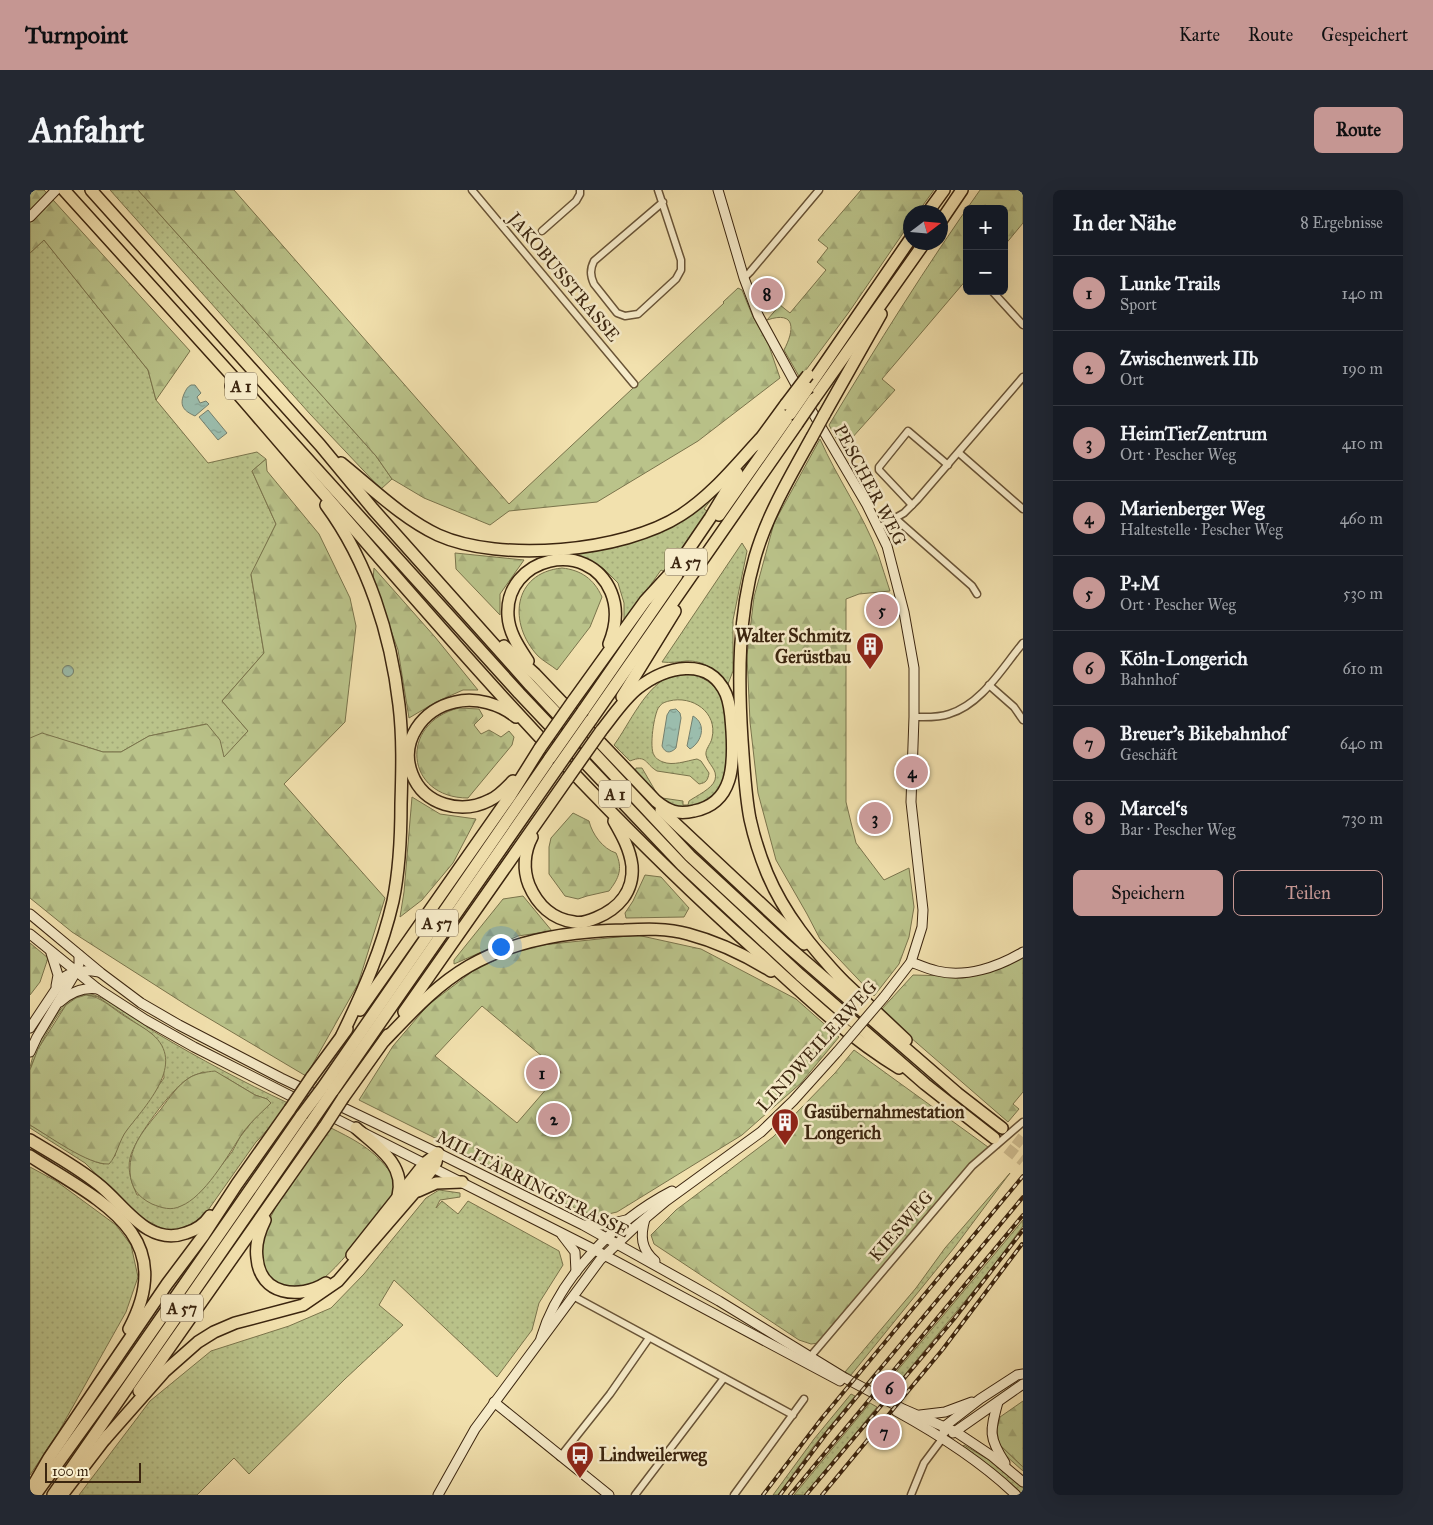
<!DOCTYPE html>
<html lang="de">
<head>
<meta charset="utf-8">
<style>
	:root { --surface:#171b24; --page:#242831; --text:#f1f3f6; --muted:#9ea1a6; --line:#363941; --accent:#c59692 }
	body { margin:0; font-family:"IM FELL Great Primer",serif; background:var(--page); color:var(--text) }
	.controls { position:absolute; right:15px; top:15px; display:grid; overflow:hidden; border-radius:8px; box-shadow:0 5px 20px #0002 }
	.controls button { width:45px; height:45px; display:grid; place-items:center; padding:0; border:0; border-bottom:1px solid var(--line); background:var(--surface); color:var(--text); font:25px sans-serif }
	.compass { position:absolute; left:873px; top:15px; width:45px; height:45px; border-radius:50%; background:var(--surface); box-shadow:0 5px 20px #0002; rotate:74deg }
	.scale { position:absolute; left:15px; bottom:12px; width:96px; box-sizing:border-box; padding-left:5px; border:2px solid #3b250f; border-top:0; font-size:14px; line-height:18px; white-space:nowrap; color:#3b250f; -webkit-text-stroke:4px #f7ecca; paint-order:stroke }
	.you { position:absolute; left:470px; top:756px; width:18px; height:18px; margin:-12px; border:4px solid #fff; border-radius:50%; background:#1a73e8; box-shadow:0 0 0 8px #1a73e833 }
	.badge { display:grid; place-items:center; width:32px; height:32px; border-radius:50%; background:var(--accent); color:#111; font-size:16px; font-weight:700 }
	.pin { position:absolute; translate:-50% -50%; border:2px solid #fff; box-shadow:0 1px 5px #0006 }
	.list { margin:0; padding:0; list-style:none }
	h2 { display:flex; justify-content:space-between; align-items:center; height:65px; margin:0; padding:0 20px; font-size:21px }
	h2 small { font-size:16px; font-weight:400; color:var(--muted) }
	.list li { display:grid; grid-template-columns:32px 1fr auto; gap:15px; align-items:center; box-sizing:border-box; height:75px; padding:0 20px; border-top:1px solid var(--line) }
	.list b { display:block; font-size:19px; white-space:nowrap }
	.list p { margin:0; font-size:16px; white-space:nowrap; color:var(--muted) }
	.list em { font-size:16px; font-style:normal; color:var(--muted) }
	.actions { display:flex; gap:10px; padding:15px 20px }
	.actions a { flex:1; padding:11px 0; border:1px solid var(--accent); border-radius:8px; text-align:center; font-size:18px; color:var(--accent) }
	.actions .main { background:var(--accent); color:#111 }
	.map { position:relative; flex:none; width:993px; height:1305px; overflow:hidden; border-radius:8px }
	header { display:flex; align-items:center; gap:30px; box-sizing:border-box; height:70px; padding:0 25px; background:var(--accent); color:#111 }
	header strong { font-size:24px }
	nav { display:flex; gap:28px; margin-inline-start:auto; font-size:18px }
	.intro { display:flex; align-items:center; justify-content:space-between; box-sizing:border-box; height:120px; padding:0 30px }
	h1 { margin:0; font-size:35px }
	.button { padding:12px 22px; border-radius:8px; background:var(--accent); color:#111; font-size:18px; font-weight:700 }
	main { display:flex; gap:30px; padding:0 30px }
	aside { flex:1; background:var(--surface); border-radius:8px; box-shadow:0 5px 20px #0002 }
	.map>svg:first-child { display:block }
</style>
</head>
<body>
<header>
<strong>Turnpoint</strong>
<nav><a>Karte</a><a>Route</a><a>Gespeichert</a></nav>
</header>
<div class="intro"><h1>Anfahrt</h1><a class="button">Route</a></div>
<main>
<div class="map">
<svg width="993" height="1305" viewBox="0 0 993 1305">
	<defs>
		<pattern id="grass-dots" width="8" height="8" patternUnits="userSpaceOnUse" patternTransform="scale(1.25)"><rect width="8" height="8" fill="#bac38a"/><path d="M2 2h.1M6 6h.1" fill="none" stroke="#a1a776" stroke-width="1.8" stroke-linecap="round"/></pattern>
		<pattern id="forest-firs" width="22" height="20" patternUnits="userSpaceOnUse" patternTransform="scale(1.25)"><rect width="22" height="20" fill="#bac38a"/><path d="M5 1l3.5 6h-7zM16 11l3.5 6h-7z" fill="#a1a776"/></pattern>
		<pattern id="water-ripples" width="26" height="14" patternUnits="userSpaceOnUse" patternTransform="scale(1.25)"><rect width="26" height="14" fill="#9bbdad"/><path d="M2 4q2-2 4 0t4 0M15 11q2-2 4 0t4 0" fill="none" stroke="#86a294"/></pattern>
	</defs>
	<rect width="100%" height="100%" fill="#f2e1ae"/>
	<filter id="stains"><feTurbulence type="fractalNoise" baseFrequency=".004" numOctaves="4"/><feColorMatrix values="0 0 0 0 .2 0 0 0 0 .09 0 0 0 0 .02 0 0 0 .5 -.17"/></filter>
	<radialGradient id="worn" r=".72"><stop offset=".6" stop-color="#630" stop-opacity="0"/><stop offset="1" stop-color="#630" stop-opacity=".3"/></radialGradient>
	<!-- grass -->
	<g fill="url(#grass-dots)" stroke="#7a744c" fill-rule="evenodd">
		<path d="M80 0H108L346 266 362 289 351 299 280 224Z"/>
		<path d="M14 50 118 180 126 210 178 273 227 262 236 269 222 281 246 334 221 385 234 463 192 511 218 541 194 568 176 534 119 546 91 562H73L44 553 0 548V63Z"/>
		<path d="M684 306 674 319 680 323 637 383 631 380 596 430 594 429V413L588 393 574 379 552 368 532 365 577 358Z"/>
		<path d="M712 353 717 361 703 430V481L698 494C688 481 674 470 656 471 648 472 641 473 632 472Z"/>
		<path d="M658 484C673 486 685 494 691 507 696 518 696 531 697 542 698 569 699 603 669 615 660 618 651 619 642 616 628 611 615 593 605 583L606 578H612L626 602 632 608 653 611V615H658L659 611C666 606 682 599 685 590 688 579 678 575 676 565 675 559 681 554 682 548 688 522 662 505 639 511 635 512 632 513 629 517 624 523 619 558 624 565 625 568 630 571 633 572 643 576 656 571 667 569L671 571 679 583C678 590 676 593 669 594L660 586 627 581C615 574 617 564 600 571L584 555C599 535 616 494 643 485 647 484 653 484 658 484Z"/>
		<path d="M54 803C74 803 110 833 128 844 170 869 213 892 258 913L257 916 240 937 226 952 176 1023 162 1034 145 1040 133 1039 110 1027 55 973 0 938V935C20 946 52 970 74 974L85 966 86 960 94 943 134 888 132 856 122 844 68 807C60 805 52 804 45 808 28 817 6 861 0 880 0 863 25 824 37 812 41 807 48 805 54 803ZM173 882 195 887 225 905 237 909 235 918 228 924 210 947 202 962 169 1003 107 1005C102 994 97 981 100 968 104 949 142 898 159 888 163 885 169 884 173 882Z"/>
		<path d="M0 977 26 991 86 1035 101 1055 108 1087 96 1122 28 1243 0 1285Z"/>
		<path d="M980 983 924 1058 821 1185 815 1182 886 1098 915 1058Z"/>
		<path d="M409 1000 430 1003V1007L410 1010 406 1018 412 1011 428 1024 438 1011 529 1061 533 1075 509 1113 502 1140 467 1187 364 1090 349 1115 373 1135 315 1189 219 1284 204 1268 167 1305H49L120 1211 181 1161 259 1136 301 1118 334 1084 396 1008Z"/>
		<path d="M993 1030V1036L958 1083 859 1204 851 1200Z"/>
		<path d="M821 1204 825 1206 783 1257 748 1305H743L784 1249Z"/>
		<path d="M840 1213 847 1217 775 1305H764Z"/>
		<path d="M934 1255 964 1273 993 1297V1305L960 1277 932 1258Z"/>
		<path d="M967 1255H970L993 1277V1281L975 1265Z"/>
	</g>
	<!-- forest -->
	<g fill="url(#forest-firs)" stroke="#7a744c" fill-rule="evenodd">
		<path d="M0 0H14L160 161 126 210 118 180 14 50 0 63Z"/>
		<path d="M108 0H204L479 314 694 113 693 112 708 98 712 100 723 127 739 156 750 188 668 251 567 312 479 321 460 335 394 308 362 289 346 266Z"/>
		<path d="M831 0H904L888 22H881L880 33 819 122 770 188 754 160C764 141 767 120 737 130L750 115 760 123 796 80 787 72 798 58 788 50Z"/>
		<path d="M950 0H993V33L974 56V19H937V89L852 189 865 200 812 259 799 235C847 155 896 76 950 0Z"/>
		<path d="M790 249C807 288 833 324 848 364 852 376 856 389 860 401L829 404 816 409V612L826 653 854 690 879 678 884 717 879 747 869 774 844 806 790 749 777 724 746 670 728 603 720 532 717 465 724 407 744 333Z"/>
		<path d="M236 269 237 281 289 344 320 408 326 436 315 532 254 594 355 708 328 794 276 886 158 816 42 742 0 708V548L12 543 73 562H91L119 546 177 534 190 550 194 567 218 541 192 511 234 463 221 384 246 334 222 281Z"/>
		<path d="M425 363 494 370 470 404V425L426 379Z"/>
		<path d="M344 378 405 447 448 500H433L406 512 379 528 368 460 343 390Z"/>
		<path d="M532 378C551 380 564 389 572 407L560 437 527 480C521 475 513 471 508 466 478 434 482 383 532 378Z"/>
		<path d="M429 518 449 519 453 526 444 535 451 544 459 540 471 547 479 541 484 547 482 555 438 608C375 608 368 533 429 518Z"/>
		<path d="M382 607 410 624 446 629 423 673 392 710 370 727 374 702Z"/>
		<path d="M543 623 559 631C562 644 573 659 586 663 593 679 589 688 579 701L557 706 548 709 535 706 519 684V657L521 648Z"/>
		<path d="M615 685 631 687 659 718 654 727 596 728 595 723 603 711Z"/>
		<path d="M493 706 522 741 488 746 424 774V770L473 709Z"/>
		<path d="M607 745 671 759 766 809 809 847 771 893 712 945 587 1022 570 1026 553 1022 329 910 363 856 398 815 443 781 489 759 512 755ZM452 816 531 882 487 933 405 866Z"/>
		<path d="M0 753 18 768 10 792 0 805Z"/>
		<path d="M993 765V902L983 914 989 919 978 932 850 821 883 785 921 786Z"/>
		<path d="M56 805C71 806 84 820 96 827 105 833 115 838 122 844 157 873 116 915 97 940 89 950 87 966 79 974 58 975 19 946 0 935V880L8 859 36 815 46 808Z"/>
		<path d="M824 860 958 957 789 1153 781 1154 769 1150 624 1054 621 1045 646 1020 743 947 805 883Z"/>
		<path d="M185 881 225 905 237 909 241 913C230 924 218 934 210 947 197 967 174 1007 151 1016 141 1021 132 1018 122 1014 108 1007 101 998 100 982 99 955 115 939 131 919 139 908 148 895 159 888 167 883 176 882 185 881Z"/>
		<path d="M299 937C321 948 342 958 357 978L361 975 366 1001C349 1023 302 1092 277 1098 272 1099 259 1099 254 1098 251 1097 247 1093 245 1091 232 1082 230 1069 232 1054 236 1021 279 966 299 937Z"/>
		<path d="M993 1211V1277L970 1255 968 1248 967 1239 970 1227Z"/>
	</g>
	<!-- water -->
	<g fill="url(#water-ripples)" stroke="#75806e">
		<path d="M161 195H165L171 203 167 207 170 213 176 211 179 214 165 226C154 221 149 216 154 204 156 200 157 197 161 195Z"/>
		<path d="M178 220 197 243 188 250 169 227Z"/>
		<circle cx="38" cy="481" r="5.5"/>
		<path d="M646 519 650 523 651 528 646 558C640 564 635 563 632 556L637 525 640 520Z"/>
		<path d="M663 526C677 534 672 552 660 559L657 556Z"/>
	</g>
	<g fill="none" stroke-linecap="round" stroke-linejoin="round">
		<!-- highway-tunnel -->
		<g stroke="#cdbb8e" stroke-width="11" stroke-dasharray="11 5.5" stroke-linecap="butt">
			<path d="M972 938 993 954"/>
			<path d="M964 948 993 971"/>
		</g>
		<!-- street casing -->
		<g stroke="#695437" stroke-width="9">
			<g id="street">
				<path d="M442 0 604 194"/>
				<path d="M628 0 651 70V80L646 89 608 124 595 126 587 123 564 94C560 85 560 79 564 71L633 12"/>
				<path d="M512 41 546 11 550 4V0"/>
				<path d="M714 88 720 82 789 0"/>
				<path d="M962 101 993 135"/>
				<path d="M929 263 993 319"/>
				<path d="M882 315 849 280V277L878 241 918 275"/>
				<path d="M866 329 942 396 947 404"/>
				<path d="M848 338 874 323 887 310 993 187"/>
				<path d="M959 495 984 517 993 530"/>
				<path d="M884 527C896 527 908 528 919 524 952 514 972 478 993 453"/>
				<path d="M543 1106 763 1225"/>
				<path d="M780 1167 942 976 993 932"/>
				<path d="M530 1267 580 1204 619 1148"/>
				<path d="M605 1305 694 1188"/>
				<path d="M704 1305 774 1209"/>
				<path d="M881 1305 894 1273 912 1249"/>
			</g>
		</g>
		<!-- secondary casing -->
		<g stroke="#3b250f" stroke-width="11">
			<g id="secondary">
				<path d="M688 0 714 88 728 125 770 202"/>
				<path d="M0 27 26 0"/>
				<path d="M777 213 837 315 857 356 874 422 884 478V527L881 612 893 720 892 737 881 772 854 807"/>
				<path d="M0 724 71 783 111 813 149 835 251 888 408 963 553 1035 689 1111 815 1188 873 1219 926 1242 962 1266 993 1292"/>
				<path d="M0 744 68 799 116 830 164 857 561 1058 810 1191"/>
				<path d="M21 763 28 785 26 796"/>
				<path d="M881 772C889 775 898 779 907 781 936 788 968 777 993 762"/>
				<path d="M30 812C41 802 53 797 68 799"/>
				<path d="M0 838 34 787C45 780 56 780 69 782"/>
				<path d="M0 862 7 847 46 782 49 774V765"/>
				<path d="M615 1029C610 1046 611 1059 625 1071"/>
				<path d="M555 1035H574L596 1030"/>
				<path d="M532 1045 545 1062 546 1082"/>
				<path d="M511 1148C529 1087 586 1030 642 1001"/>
				<path d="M464 1212 579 1305"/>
				<path d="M968 1212C960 1241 958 1247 975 1273"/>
				<path d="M866 1221C906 1243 953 1273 986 1305"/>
				<path d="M890 1225 915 1222 942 1212"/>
				<path d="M914 1242 915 1236 950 1209 987 1185 993 1184"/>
				<path d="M923 1243 993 1194"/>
				<path d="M408 1305 445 1239 570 1070 605 1037 636 1011 731 942 763 911 807 862"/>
			</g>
		</g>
		<!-- highway casing -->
		<g stroke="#3b250f" stroke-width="14">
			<g id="highway">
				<path d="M34 0 489 503 652 675 770 785 895 894 964 948"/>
				<path d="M61 0 290 255 343 319 500 495 660 666 755 754 927 903 972 938"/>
				<path d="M898 22 914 0"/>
				<path d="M911 31 932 0"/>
				<path d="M201 196C362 382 522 575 703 740 756 787 809 842 869 878"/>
				<path d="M778 198 881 48"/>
				<path d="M784 209 895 52"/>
				<path d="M794 225 851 124"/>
				<path d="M782 247C761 285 737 325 725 367 708 426 708 489 712 550 714 576 715 603 720 629 724 647 730 666 737 683 754 724 783 759 813 791"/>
				<path d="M726 255 756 214"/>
				<path d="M311 273C342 298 372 328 408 345 470 373 594 362 651 325 682 305 705 276 730 249"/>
				<path d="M296 315C338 372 361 445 369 515 373 548 372 581 371 614 371 643 369 682 363 711 352 759 333 802 312 845"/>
				<path d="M689 325 760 224"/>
				<path d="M474 456 505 484 626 611C638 621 648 625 664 621 704 613 704 574 702 541 701 529 701 516 696 504 679 465 635 477 608 498 594 509 583 526 571 541"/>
				<path d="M498 471C489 457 479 443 478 426 474 367 558 347 581 402 588 419 586 437 579 454"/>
				<path d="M592 507 645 421"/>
				<path d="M543 511 615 411 648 375 680 328 707 283"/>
				<path d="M553 521 647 385"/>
				<path d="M561 530 767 234"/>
				<path d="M483 591C476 598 469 606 460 610 431 625 394 615 382 584 369 551 393 519 425 512 446 507 470 514 486 527"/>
				<path d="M631 620 774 754"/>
				<path d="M502 647C494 662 493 680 499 695 507 714 522 729 544 732 551 734 559 731 566 728 588 719 604 702 602 676 600 659 592 645 584 631"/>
				<path d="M808 786 876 850"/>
				<path d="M330 820 480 606 510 558"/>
				<path d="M374 822 538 588"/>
				<path d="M354 851C380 824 406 795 439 776 486 749 541 741 594 740 615 739 637 738 658 744 688 752 715 765 741 781"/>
				<path d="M281 888 317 839"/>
				<path d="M293 897 520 568"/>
				<path d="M302 902 528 577"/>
				<path d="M313 908 358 845"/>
				<path d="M326 938C347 957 376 974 368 1006"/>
				<path d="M0 950C23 964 47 977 68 994 94 1014 117 1057 156 1043 166 1040 174 1035 180 1026"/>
				<path d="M0 966C68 1010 150 1044 99 1139"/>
				<path d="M388 1001 406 993 432 992"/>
				<path d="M235 1030C229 1042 225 1054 227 1068 230 1105 269 1110 296 1093"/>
				<path d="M322 1065 395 973 408 963"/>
				<path d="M109 1201 295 936"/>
				<path d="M75 1249 134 1182 168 1152 184 1142 205 1133 273 1115 308 1091 384 1003 403 978 406 972 408 963"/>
				<path d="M0 1301 19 1268 75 1185 137 1094 173 1046 207 994 260 919"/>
				<path d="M5 1305 90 1187 272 925"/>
				<path d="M23 1305 282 931"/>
				<path d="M32 1305 78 1245"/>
			</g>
		</g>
		<!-- street -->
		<use href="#street" stroke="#f7ecca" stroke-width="6"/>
		<!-- secondary -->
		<use href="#secondary" stroke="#f7ecca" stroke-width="9"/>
		<!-- highway -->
		<use href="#highway" stroke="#f2e1ae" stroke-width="11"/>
		<!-- rail casing -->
		<g stroke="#3b250f" stroke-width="4">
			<g id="rail">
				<path d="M733 1305 792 1228 993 986"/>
				<path d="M750 1305 796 1244 993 1007"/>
				<path d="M760 1305 993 1025"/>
				<path d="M776 1305 924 1129 993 1040"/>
				<path d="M792 1305 913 1159 992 1054"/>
			</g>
		</g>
		<!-- rail -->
		<use href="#rail" stroke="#f7ecca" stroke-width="2" stroke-dasharray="5.5" stroke-linecap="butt"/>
		<!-- secondary-bridge casing -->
		<g stroke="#3b250f" stroke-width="11" stroke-linecap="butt">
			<path id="secondary-bridge" d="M807 862 854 807"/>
		</g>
		<!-- highway-bridge casing -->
		<g stroke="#3b250f" stroke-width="14" stroke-linecap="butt">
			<g id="highway-bridge">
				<path d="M756 214 778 185"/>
				<path d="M760 224 778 198"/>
				<path d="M767 234 784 209"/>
				<path d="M782 247 794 225"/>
				<path d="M510 558 543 511"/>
				<path d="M520 568 553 521"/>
				<path d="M528 577 561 530"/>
				<path d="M538 588 571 541"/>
				<path d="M260 919 281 888"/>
				<path d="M272 925 293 897"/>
				<path d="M282 931 302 902"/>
				<path d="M295 936 313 908"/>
			</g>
		</g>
		<!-- secondary-bridge -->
		<use href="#secondary-bridge" stroke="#f7ecca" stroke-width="9"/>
		<!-- highway-bridge -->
		<use href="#highway-bridge" stroke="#f2e1ae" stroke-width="11"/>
	</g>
	<!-- icons -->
	<defs>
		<g id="building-pin" transform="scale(1.4375)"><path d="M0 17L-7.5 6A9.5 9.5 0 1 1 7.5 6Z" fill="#8f2418" stroke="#f7ecca"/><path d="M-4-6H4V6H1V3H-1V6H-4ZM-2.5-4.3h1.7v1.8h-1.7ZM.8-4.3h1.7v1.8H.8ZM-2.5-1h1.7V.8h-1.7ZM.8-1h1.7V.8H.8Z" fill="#fff"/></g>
		<g id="bus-pin" transform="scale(1.4375)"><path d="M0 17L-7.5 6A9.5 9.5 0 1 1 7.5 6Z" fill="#8f2418" stroke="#f7ecca"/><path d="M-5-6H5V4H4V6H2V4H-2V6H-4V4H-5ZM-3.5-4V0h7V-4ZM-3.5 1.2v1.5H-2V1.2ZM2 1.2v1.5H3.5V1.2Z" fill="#fff"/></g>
	</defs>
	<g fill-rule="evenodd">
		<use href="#building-pin" x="840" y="456"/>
		<use href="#building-pin" x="755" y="932"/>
		<use href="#bus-pin" x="550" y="1265"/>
	</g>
	<g text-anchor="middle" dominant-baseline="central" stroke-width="5" stroke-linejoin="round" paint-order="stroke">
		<!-- shield labels -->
		<g fill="#f7ecca" stroke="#736147" stroke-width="1">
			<rect x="195" y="182.5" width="32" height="27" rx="4"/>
			<rect x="635" y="358.5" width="42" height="27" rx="4"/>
			<rect x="569" y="590.5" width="32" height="27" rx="4"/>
			<rect x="386" y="719.5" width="42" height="27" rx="4"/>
			<rect x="131" y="1104.5" width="42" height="27" rx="4"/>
		</g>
		<g font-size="16" font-weight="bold" fill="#3b250f">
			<text x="211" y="196">A 1</text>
			<text x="656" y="372">A 57</text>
			<text x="585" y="604">A 1</text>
			<text x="407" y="733">A 57</text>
			<text x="152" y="1118">A 57</text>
		</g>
		<!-- street labels -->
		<g font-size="18" fill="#3b250f" stroke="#f7ecca">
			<text transform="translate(534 87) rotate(50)">JAKOBUSSTRASSE</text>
			<text transform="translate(840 295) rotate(62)">PESCHER WEG</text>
			<text transform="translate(787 856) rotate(-48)">LINDWEILERWEG</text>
			<text transform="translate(503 994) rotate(27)">MILITÄRRINGSTRASSE</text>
			<text transform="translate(871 1036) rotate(-49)">KIESWEG</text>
		</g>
		<!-- poi labels -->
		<g font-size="18" font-weight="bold" fill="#3b250f" stroke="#f7ecca" text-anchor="start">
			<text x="821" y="446" text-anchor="end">Walter Schmitz<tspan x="821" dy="21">Gerüstbau</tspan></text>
			<text x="774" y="922">Gasübernahmestation<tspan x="774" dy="21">Longerich</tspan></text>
			<text x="569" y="1265">Lindweilerweg</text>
		</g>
	</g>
	<rect width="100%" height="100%" filter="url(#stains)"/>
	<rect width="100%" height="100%" fill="url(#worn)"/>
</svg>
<div class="controls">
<button>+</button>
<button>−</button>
</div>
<svg class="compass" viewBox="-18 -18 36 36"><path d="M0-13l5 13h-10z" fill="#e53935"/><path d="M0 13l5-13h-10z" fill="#9ea1a6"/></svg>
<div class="scale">100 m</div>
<div class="you"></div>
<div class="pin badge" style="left:512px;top:883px">1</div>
<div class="pin badge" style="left:524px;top:929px">2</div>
<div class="pin badge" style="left:845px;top:628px">3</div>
<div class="pin badge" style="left:882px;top:582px">4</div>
<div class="pin badge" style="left:852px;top:420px">5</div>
<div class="pin badge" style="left:859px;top:1198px">6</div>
<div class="pin badge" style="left:854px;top:1242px">7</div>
<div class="pin badge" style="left:737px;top:104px">8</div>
</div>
<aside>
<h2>In der Nähe<small>8 Ergebnisse</small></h2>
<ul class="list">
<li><span class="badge">1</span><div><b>Lunke Trails</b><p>Sport</p></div><em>140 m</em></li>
<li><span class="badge">2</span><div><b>Zwischenwerk IIb</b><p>Ort</p></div><em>190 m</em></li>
<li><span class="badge">3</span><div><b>HeimTierZentrum</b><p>Ort · Pescher Weg</p></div><em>410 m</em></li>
<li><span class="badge">4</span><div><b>Marienberger Weg</b><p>Haltestelle · Pescher Weg</p></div><em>460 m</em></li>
<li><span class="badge">5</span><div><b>P+M</b><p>Ort · Pescher Weg</p></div><em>530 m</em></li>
<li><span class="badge">6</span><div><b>Köln-Longerich</b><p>Bahnhof</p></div><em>610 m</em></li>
<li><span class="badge">7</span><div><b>Breuer's Bikebahnhof</b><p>Geschäft</p></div><em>640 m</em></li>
<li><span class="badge">8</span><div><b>Marcel‘s</b><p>Bar · Pescher Weg</p></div><em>730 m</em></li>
</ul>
<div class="actions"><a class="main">Speichern</a><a>Teilen</a></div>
</aside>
</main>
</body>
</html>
